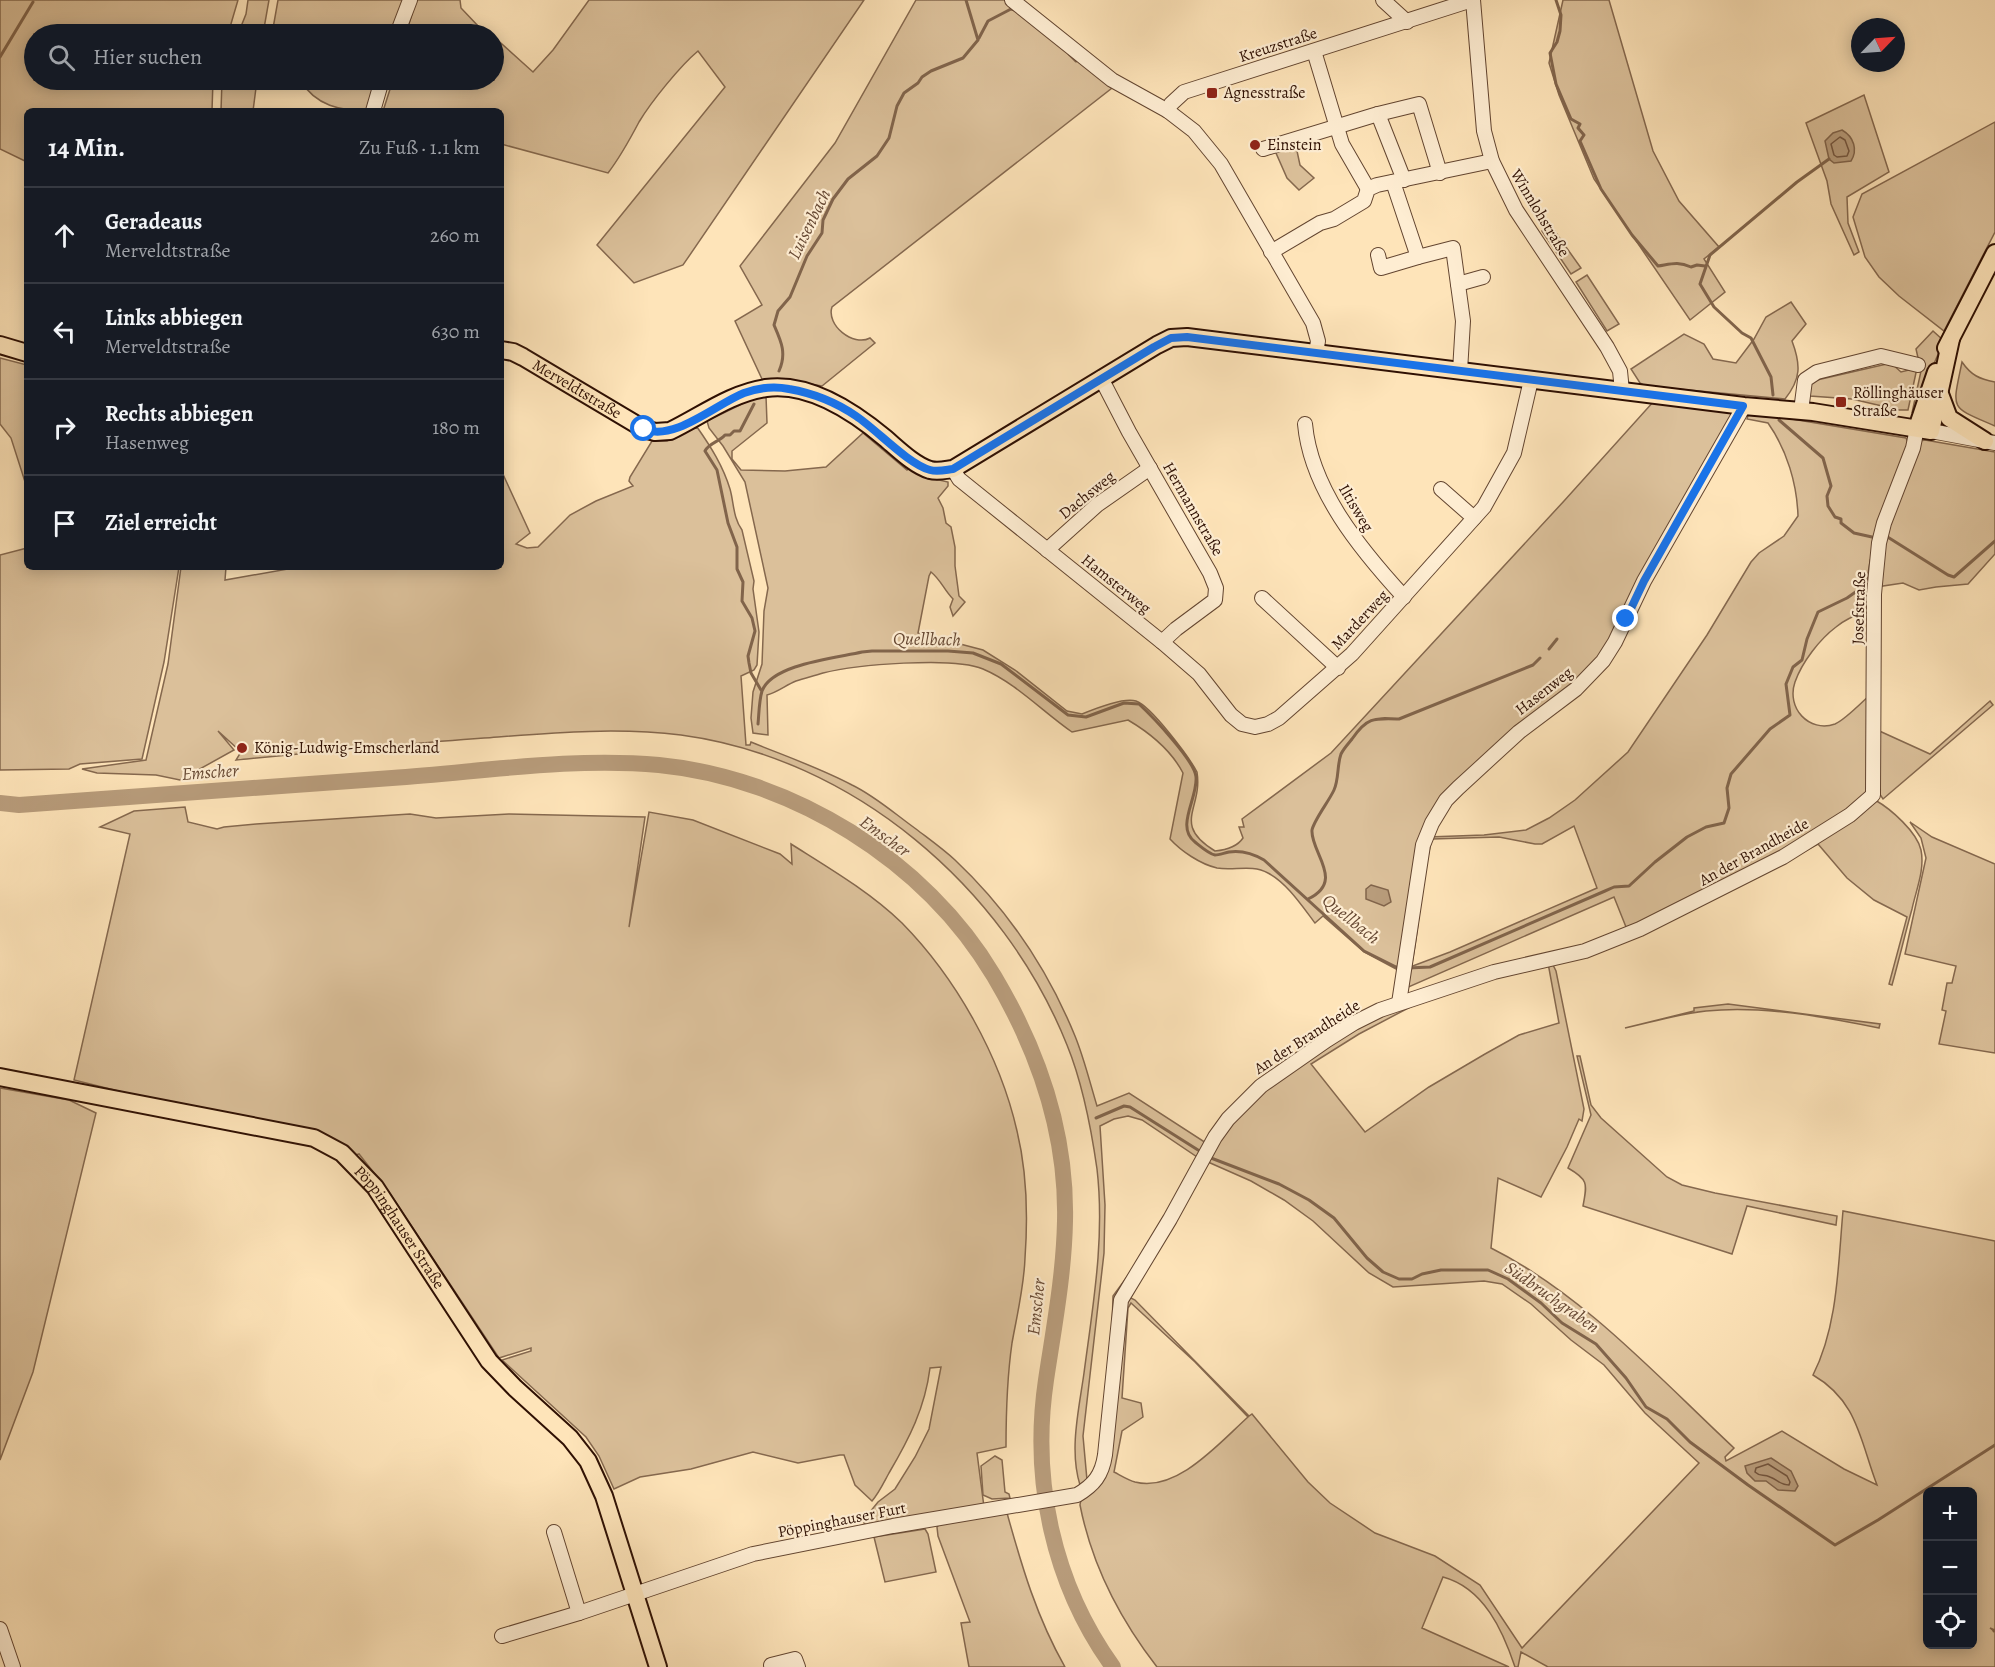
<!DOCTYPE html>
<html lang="de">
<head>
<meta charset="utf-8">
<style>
	:root { --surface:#171b24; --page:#20242c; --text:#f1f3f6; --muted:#9ea1a6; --line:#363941 }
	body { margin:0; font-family:Alegreya,serif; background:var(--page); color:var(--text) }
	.controls { position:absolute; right:18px; bottom:18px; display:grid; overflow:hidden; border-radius:9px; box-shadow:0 3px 15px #0003 }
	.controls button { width:54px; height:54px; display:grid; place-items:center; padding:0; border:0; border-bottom:2px solid var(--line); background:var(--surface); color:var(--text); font:30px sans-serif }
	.compass { position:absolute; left:1851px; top:18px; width:54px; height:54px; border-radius:50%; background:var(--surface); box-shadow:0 3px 15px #0003; rotate:65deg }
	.stop { position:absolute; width:18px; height:18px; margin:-14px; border:4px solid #1a73e8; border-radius:50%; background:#fff }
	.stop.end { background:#1a73e8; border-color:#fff; box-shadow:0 2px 6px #0008 }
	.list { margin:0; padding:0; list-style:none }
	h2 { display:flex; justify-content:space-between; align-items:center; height:78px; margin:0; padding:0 24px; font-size:26px }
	h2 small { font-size:20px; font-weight:400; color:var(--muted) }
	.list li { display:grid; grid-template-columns:39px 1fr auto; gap:18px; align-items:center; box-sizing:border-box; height:96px; padding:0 24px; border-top:2px solid var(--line) }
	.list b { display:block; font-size:22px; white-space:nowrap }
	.list p { margin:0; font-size:20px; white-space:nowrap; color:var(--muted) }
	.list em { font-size:20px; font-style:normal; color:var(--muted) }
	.icon { flex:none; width:33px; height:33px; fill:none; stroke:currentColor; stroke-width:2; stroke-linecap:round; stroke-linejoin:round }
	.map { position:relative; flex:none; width:1995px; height:1667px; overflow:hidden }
	.search { position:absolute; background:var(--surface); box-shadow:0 3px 15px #0003; left:24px; top:24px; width:480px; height:66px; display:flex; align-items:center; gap:15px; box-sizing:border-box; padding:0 21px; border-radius:33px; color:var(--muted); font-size:22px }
	.panel { position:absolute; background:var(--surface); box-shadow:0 3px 15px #0003; left:24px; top:108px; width:480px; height:462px; border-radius:9px }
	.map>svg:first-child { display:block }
</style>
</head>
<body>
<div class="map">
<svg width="1995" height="1667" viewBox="0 0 1995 1667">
	<rect width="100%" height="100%" fill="#fee4b9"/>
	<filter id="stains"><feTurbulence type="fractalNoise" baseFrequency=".00333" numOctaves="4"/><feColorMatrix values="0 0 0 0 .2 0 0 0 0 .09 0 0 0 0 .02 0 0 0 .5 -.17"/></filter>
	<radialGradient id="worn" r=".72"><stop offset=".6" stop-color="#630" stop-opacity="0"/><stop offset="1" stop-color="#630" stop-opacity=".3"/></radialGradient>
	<!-- green -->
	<g fill="#dbc09a" stroke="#85684e" stroke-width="1.5" fill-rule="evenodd">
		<path d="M0 0H238L228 34H34V80H213L212 111H27V162L0 149Z"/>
		<path d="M248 0H269L263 34H238L246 14Z"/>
		<path d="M278 0H408L396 34H272Z"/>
		<path d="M416 0H460L461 8 479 27 483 34H406Z"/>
		<path d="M589 0H864L683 265 634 283 597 245 725 87 698 51C680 66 651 102 639 122 629 141 621 156 608 173L501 144V111H383L393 80H494V37L533 72 553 50Z"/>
		<path d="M916 0H1020L1121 81 832 307C826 325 853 347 870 338L875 343 822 386 787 380 762 379 735 321 762 305 740 266 835 143Z"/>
		<path d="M1563 0H1609L1653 151 1679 201 1719 247 1704 259 1725 292 1690 320 1594 179 1559 95 1549 63Z"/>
		<path d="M222 80H257L253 111H221Z"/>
		<path d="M300 80H381L370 111C340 111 316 106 300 80Z"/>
		<path d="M1864 95 1889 172 1847 197 1848 223 1859 252 1854 255 1831 204 1827 181 1806 123Z"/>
		<path d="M1995 122V232L1944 331 1899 296 1879 277 1865 257 1853 217 1862 194Z"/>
		<path d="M1290 146 1297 151 1300 165 1314 178 1299 190 1287 178 1276 153Z"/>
		<path d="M1551 226 1581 268 1571 274 1542 231Z"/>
		<path d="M1587 275 1619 324 1607 331 1576 282Z"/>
		<path d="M1791 302 1806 324 1792 341C1801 365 1801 379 1785 399L1645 386 1640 383 1631 369 1684 334 1704 344 1713 359 1736 363 1754 339 1766 317Z"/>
		<path d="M1933 331 1944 341 1912 413 1921 371 1916 349Z"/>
		<path d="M0 358 27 365V488L11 438 0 424Z"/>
		<path d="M1962 362C1971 375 1979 379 1995 382V426C1949 406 1952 411 1962 362Z"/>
		<path d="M1891 363 1901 372 1917 368 1908 410H1899L1852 399 1810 396V384L1817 380Z"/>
		<path d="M766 396 767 423 732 451V459L741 470 785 471 826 467 863 433 907 470 910 468 935 479 948 482V486L938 498 943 508 946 523 951 527 955 547V566L959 596 965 602 953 616 950 607 953 599C944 590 941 580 931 572L929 576 918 633 983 650 1015 670 1067 711 1082 714C1094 709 1124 697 1136 701 1151 706 1189 757 1197 772 1203 809 1171 824 1215 851 1226 850 1237 847 1243 838L1239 827H1244L1242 819 1331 753 1564 501 1654 401 1735 412 1602 658 1433 816 1400 971 1364 952 1323 916 1315 923C1302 906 1287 883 1268 873 1252 864 1234 871 1217 868 1200 864 1181 851 1170 839L1183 773C1171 750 1150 733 1128 720L1072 732C1043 712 1016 683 983 669 953 656 855 665 823 673 814 676 805 678 796 681 786 685 778 692 767 695L768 735 753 733 751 718 753 692 762 664 764 611 768 588 745 482 723 446 709 428 707 421 752 399Z"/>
		<path d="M1749 412 1906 438 1909 445 1869 610C1858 614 1845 619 1836 627 1820 639 1802 662 1795 682 1786 708 1809 733 1835 724 1845 720 1862 702 1871 694L1870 789 1859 805 1800 844 1628 932 1614 897 1404 989 1402 970 1450 952 1597 888 1574 826 1542 844H1535L1499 837 1432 839C1421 879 1420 922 1412 963L1428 837 1484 835 1526 830 1549 818 1575 800 1628 752 1707 635 1751 562 1759 553 1784 536 1798 516C1797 484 1787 450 1768 423L1747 419Z"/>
		<path d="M697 427C711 447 723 466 730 489 734 503 733 518 742 530L754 581 753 589 759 632 757 665 754 670 741 676 746 745H750L751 742C785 756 820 768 852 785 875 796 895 814 916 829 929 839 943 849 955 860 1007 909 1048 970 1075 1036 1084 1058 1090 1083 1097 1106L1129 1093 1206 1143 1247 1096 1132 1275 1105 1441 1095 1477 1080 1485C1069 1450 1079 1409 1084 1373 1093 1305 1105 1238 1097 1169 1091 1127 1083 1084 1067 1045 1004 887 853 758 681 735 615 727 550 733 484 738 401 744 319 752 236 760L241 752 218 731 234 750 180 780 156 775 97 773 82 769 146 760 168 664 181 567H226L225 580 299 567H501V470L530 533 516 544 527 548 538 547 570 515 596 501 633 486 629 481 630 477 652 441H667ZM1128 1116 1142 1120 1197 1157 1173 1204 1132 1270 1113 1296 1112 1331 1101 1453 1091 1478 1087 1480 1083 1436 1104 1253 1105 1205 1100 1126 1114 1119Z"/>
		<path d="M1925 440 1995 452V554L1968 584 1936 587 1919 590 1903 583 1876 587 1886 523 1920 441Z"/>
		<path d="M27 548V567H179L164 662 142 759 80 764 69 769 0 770V555Z"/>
		<path d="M1990 701 1993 705 1883 799 1877 790 1875 729 1930 754Z"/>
		<path d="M1875 800C1891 809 1917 832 1921 850 1925 870 1916 890 1912 909 1905 934 1899 960 1892 985L1889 984 1907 917 1874 900 1847 878 1818 844 1753 879Z"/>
		<path d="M185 807 188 822 217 829 224 827 256 824 410 814 436 818 509 814 645 817 629 927 649 812 693 820 780 854 792 864 791 844C829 868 870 892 902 923 956 978 1000 1056 1017 1131 1027 1172 1028 1216 1025 1258 1024 1287 1017 1315 1012 1343 1007 1378 1006 1412 1006 1447L977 1453 984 1507 868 1527 864 1523 865 1518 878 1502 895 1489 915 1457 929 1429 941 1367 930 1368C925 1408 909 1439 889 1473 884 1482 879 1493 872 1501L855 1485 844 1455H840L798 1463 753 1452 691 1469 640 1477 614 1489 599 1456 586 1437 502 1360 531 1351V1348L499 1358 389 1192 359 1154 353 1156 126 1096 122 1092 74 1080 130 834 100 827 134 811Z"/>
		<path d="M1910 822 1932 837 1995 864V1053L1939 1044 1946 1011 1942 1010 1947 983H1952L1956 966 1905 954 1926 858 1921 838Z"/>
		<path d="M1547 962 1552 963 1556 971 1584 1109 1582 1121 1579 1119 1567 1147 1541 1197 1498 1178 1491 1248C1583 1294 1659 1378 1734 1448L1725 1457 1726 1461 1782 1431 1844 1469 1877 1485C1860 1441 1858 1401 1813 1375 1838 1326 1838 1265 1843 1211L1995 1241V1630L1990 1628 1995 1632V1667H1548L1521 1652 1518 1667H1515C1503 1631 1484 1588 1443 1577L1422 1628 1509 1667H1157C1119 1618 1092 1566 1080 1505L1081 1499 1095 1489 1107 1462 1125 1304 1129 1297 1135 1300 1249 1416 1252 1414 1308 1482 1330 1503 1375 1533 1435 1556 1480 1585 1522 1648 1699 1463 1645 1413 1604 1365 1571 1340 1531 1304 1502 1284 1484 1281 1393 1287 1369 1273 1313 1221 1284 1200 1251 1181 1208 1162 1133 1288 1134 1283 1187 1193 1212 1144 1243 1106 1272 1080 1346 1031 1388 1010 1497 973ZM1548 963 1559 1023 1519 1035 1485 1054 1429 1087 1365 1132 1311 1064 1359 1034 1414 1005 1445 992 1510 971ZM1131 1303 1195 1362 1248 1417C1220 1442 1177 1493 1135 1482 1128 1480 1120 1475 1114 1472L1122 1431 1143 1417 1141 1403 1122 1398 1128 1308ZM1928 1492H1972V1644H1928Z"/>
		<path d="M1728 1004 1880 1024 1879 1028C1825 1017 1761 1005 1706 1011 1679 1014 1652 1022 1625 1028L1694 1011V1008Z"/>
		<path d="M1577 1056H1580L1591 1105 1601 1118 1667 1177 1682 1185 1715 1193 1837 1216 1836 1225 1747 1206 1732 1254 1583 1206C1587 1184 1589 1180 1568 1168L1591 1115Z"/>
		<path d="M0 1088 69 1100 96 1113 33 1372 0 1460Z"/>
		<path d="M995 1456 1002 1460 1005 1492 1009 1494 1010 1498 992 1499 983 1495 981 1466Z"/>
		<path d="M1007 1513C1022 1567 1037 1618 1065 1667H969L961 1623 970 1622 938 1536 937 1527 941 1522Z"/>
		<path d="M925 1529 928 1534 936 1572 885 1582 874 1537Z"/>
	</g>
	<!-- water -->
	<g fill="#b89c7b" stroke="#81644b" stroke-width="1.5">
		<path d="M1842 130C1854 137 1858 150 1851 161L1834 163 1829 159 1825 141 1833 133Z"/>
		<path d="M1371 885 1388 890 1391 902 1384 906 1366 899V889Z"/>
		<path d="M1771 1458 1791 1471 1798 1486 1795 1491 1778 1490 1766 1481H1755L1747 1473 1745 1466Z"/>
	</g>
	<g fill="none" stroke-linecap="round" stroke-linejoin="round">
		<!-- shore -->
		<g stroke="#74563f" stroke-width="1.5">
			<path d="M1840 137 1845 140 1849 151 1847 156 1837 157 1834 155 1831 144Z"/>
			<path d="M1768 1464 1787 1476 1790 1482 1789 1485C1780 1485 1778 1480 1770 1477 1763 1474 1760 1477 1755 1472L1756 1468Z"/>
		</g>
		<!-- stream -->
		<g stroke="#81644b" stroke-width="3">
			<path d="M1556 0 1561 15 1560 31 1557 42 1550 53 1556 84 1571 119 1580 124 1578 128 1584 135 1580 141 1601 189 1632 235 1658 266C1671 264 1678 261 1691 267L1697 265 1705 266"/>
			<path d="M979 38 988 21 1011 9 1015 10"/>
			<path d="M29 42 34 43"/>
			<path d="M1069 54 1076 61"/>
			<path d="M0 57 33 2"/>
			<path d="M161 80 174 83H189"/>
			<path d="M779 371C787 353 781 341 774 325L778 311 790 297 807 256 822 233 823 220 833 199 848 179 877 156 889 138 897 106 904 93 918 83 922 77 931 71 963 58 978 40 966 0"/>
			<path d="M1773 395 1771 377 1751 338 1742 333 1714 307 1700 284 1710 255 1797 182 1829 159"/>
			<path d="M754 404 740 431H734L730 435H725C719 442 709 443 705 451L717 470 728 523 737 547V569L743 582 742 601 752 618 755 631 748 656 749 663 751 673 761 690"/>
			<path d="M1779 420 1823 458 1831 486 1827 496 1828 506 1835 517 1841 519V523L1854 533 1872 537"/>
			<path d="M1886 536 1948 575 1954 577 1995 541"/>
			<path d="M1549 649 1557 639"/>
			<path d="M758 724C759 714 759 701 762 691 772 664 836 658 862 652L872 651H948L973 653 1001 664 1068 715 1086 717 1124 703 1139 704C1152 716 1195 761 1196 777 1198 798 1175 827 1195 842 1200 846 1209 854 1215 855 1219 855 1224 853 1229 852 1242 850 1252 853 1264 860L1364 951 1396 967 1402 968"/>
			<path d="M1308 899C1346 881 1310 852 1312 830 1314 820 1329 801 1334 790 1339 779 1337 765 1341 754 1344 748 1349 743 1352 739 1367 717 1374 718 1399 719L1533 665 1540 658"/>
			<path d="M1408 968 1430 967 1605 891 1614 887 1629 886 1655 862 1687 837 1706 827 1724 823 1729 808 1727 788 1731 774 1770 729 1790 715 1786 684 1793 667 1802 660 1807 639 1818 612 1847 598 1867 584 1871 560"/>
			<path d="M1096 1118 1124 1106 1130 1107 1198 1150"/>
			<path d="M1211 1158 1279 1184 1309 1200 1334 1218 1367 1258 1383 1272 1399 1279H1412L1422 1274 1441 1270H1488L1508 1279 1541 1303 1562 1323 1596 1344 1626 1378 1646 1407 1667 1419 1690 1442 1748 1485 1835 1545 1878 1520 1995 1445"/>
			<path d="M1994 1631 1995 1630"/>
		</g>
		<!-- river -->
		<path stroke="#b89c7b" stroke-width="16" d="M0 803 19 805C144 796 268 786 392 778 481 772 570 757 659 765 792 778 925 860 994 976 1038 1050 1067 1134 1065 1221 1064 1274 1054 1327 1046 1380 1031 1480 1053 1584 1113 1667"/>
		<!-- minor casing -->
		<g stroke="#634530" stroke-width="16">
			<g id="minor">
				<path d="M1012 0 1112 80 1168 111 1194 131 1221 164 1313 323 1318 341 1316 353"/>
				<path d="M1383 0 1407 22"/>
				<path d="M1473 0 1484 131 1492 161 1516 210 1607 347 1620 371 1622 391"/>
				<path d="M397 34 410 0"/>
				<path d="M1314 51 1342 144 1368 189"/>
				<path d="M373 111 382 80"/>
				<path d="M1168 111 1171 104 1184 92 1472 0"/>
				<path d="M1378 114 1404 180"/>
				<path d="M1263 149 1378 114 1419 104 1440 173"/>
				<path d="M1271 252 1320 223 1334 219 1364 201 1368 189 1377 185 1492 161"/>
				<path d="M1378 255 1381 268 1418 257 1393 182"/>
				<path d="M1418 257 1453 248 1463 321 1460 371"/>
				<path d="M1458 284 1483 277"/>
				<path d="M1101 378 1129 432 1210 573 1216 588 1215 600 1176 629 1162 642"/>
				<path d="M1801 411 1805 380 1817 372 1881 356 1918 365"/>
				<path d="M1305 424C1311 490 1361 550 1404 597"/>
				<path d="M1931 431 1995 443"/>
				<path d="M953 469 959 479 1162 642 1199 674 1231 715 1242 724 1255 727 1268 724 1279 718 1352 654 1484 507 1514 453 1531 380"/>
				<path d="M1441 489 1474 518"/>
				<path d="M1047 550 1097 505 1150 468"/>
				<path d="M1262 598 1338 668"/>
				<path d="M1399 1003 1423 845 1432 823 1446 800 1458 788 1519 732 1576 689 1603 661 1615 642 1644 581 1744 406"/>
				<path d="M554 1532 579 1613"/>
				<path d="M0 1629 13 1667"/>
				<path d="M502 1636 579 1613 753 1554 893 1526 1077 1495C1094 1485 1102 1475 1105 1455L1121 1300 1170 1219 1215 1137 1228 1119 1261 1086 1327 1040 1354 1023 1380 1010 1494 972 1585 951 1640 929 1783 857 1850 815 1873 795 1874 594 1879 543 1884 523 1913 448 1917 428"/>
				<path d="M771 1665 795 1659 798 1667"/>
			</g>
		</g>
		<!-- major casing -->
		<g stroke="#2f1003" stroke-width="20">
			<g id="major">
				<path d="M0 345 27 353"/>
				<path d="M1946 348 1995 253"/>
				<path id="s1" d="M501 350 513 352 523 357 644 429 655 432 670 431C701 416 731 393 766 388 809 382 854 412 885 438 898 449 914 465 930 470 938 472 945 470 953 469L1157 345 1171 338 1187 337 1744 406 1813 412 1931 431 1951 339"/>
				<path d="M1940 394 1949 418 1985 441"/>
				<path d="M1917 428 1936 372"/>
				<path id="s2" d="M0 1077 314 1138 342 1153 375 1187 489 1361 515 1388 570 1438 588 1461 604 1496 658 1667"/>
			</g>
		</g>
		<!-- minor -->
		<use href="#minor" stroke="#feedd2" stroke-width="14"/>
		<!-- major -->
		<use href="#major" stroke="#fee4b9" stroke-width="16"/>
	</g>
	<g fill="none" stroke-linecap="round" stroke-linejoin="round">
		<!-- route -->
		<path stroke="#1a73e8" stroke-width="8" d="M644 429C674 442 716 404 744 393 758 388 774 386 789 389 812 393 837 403 856 416 877 430 908 464 930 470 938 472 945 470 953 469L1154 347 1171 338 1187 337 1743 406 1644 581 1626 619"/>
	</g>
	<!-- markers -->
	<g fill="#8f2418" stroke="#feedd2" stroke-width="2">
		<rect x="1206" y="87" width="12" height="12" rx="3"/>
		<circle cx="1255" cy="145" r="6"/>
		<rect x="1835" y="396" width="12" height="12" rx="3"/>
		<circle cx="242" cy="748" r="6"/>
	</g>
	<g text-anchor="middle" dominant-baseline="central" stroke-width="4.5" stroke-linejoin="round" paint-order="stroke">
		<!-- street labels -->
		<g font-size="16" fill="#2f1003" stroke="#feedd2">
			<text transform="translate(1278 45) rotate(-18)">Kreuzstraße</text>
			<text transform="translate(1540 213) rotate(59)">Winnlohstraße</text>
			<text stroke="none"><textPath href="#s1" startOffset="86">Merveldtstraße</textPath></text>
			<text transform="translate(1087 495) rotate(-39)">Dachsweg</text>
			<text transform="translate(1356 508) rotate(59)">Iltisweg</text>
			<text transform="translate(1193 509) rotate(60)">Hermannstraße</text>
			<text transform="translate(1116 584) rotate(39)">Hamsterweg</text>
			<text transform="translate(1859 608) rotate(-88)">Josefstraße</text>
			<text transform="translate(1360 620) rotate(-47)">Marderweg</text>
			<text transform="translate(1544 691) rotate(-38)">Hasenweg</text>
			<text transform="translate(1754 852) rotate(-29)">An der Brandheide</text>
			<text transform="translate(1307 1037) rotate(-33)">An der Brandheide</text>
			<text stroke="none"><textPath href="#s2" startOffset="446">Pöppinghauser Straße</textPath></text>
			<text transform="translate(842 1520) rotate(-11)">Pöppinghauser Furt</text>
		</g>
		<!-- poi labels -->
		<g font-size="16" fill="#2f1003" stroke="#feedd2" text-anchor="start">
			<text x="1224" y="93">Agnesstraße</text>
			<text x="1267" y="145">Einstein</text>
			<text x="1853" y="393">Röllinghäuser<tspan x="1853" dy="18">Straße</tspan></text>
			<text x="254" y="748">König-Ludwig-Emscherland</text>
		</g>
		<!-- water labels -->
		<g font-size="18" font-style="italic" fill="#664833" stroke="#feedd2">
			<text transform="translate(809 224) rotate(-64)">Luisenbach</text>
			<text transform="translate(927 639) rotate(1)">Quellbach</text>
			<text transform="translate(210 772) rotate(-4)">Emscher</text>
			<text transform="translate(885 836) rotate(36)">Emscher</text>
			<text transform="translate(1351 919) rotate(39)">Quellbach</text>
			<text transform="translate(1552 1297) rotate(35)">Südbruchgraben</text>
			<text transform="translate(1036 1307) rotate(-84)">Emscher</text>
		</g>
	</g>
	<rect width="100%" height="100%" filter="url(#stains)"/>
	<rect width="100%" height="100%" fill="url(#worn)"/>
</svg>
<div class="controls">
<button>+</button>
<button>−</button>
<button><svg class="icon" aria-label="locate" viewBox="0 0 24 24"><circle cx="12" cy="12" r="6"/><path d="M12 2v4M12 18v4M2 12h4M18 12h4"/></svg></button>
</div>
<svg class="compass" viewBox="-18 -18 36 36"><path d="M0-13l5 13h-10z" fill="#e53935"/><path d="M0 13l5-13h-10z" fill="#9ea1a6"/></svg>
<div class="stop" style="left:644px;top:429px"></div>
<div class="stop end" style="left:1626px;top:619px"></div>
<div class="search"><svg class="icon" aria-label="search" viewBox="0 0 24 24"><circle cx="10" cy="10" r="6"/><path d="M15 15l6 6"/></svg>Hier suchen</div>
<section class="panel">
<h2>14 Min.<small>Zu Fuß · 1.1 km</small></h2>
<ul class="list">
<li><svg class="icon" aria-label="ahead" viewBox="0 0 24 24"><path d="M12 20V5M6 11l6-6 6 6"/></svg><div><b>Geradeaus</b><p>Merveldtstraße</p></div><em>260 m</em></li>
<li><svg class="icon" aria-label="left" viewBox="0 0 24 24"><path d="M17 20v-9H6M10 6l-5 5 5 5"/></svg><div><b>Links abbiegen</b><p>Merveldtstraße</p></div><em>630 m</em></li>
<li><svg class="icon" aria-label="right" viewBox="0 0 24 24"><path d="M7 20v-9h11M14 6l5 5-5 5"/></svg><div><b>Rechts abbiegen</b><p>Hasenweg</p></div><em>180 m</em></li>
<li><svg class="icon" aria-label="arrive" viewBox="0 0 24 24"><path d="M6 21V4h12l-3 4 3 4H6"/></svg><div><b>Ziel erreicht</b></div></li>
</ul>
</section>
</div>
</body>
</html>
